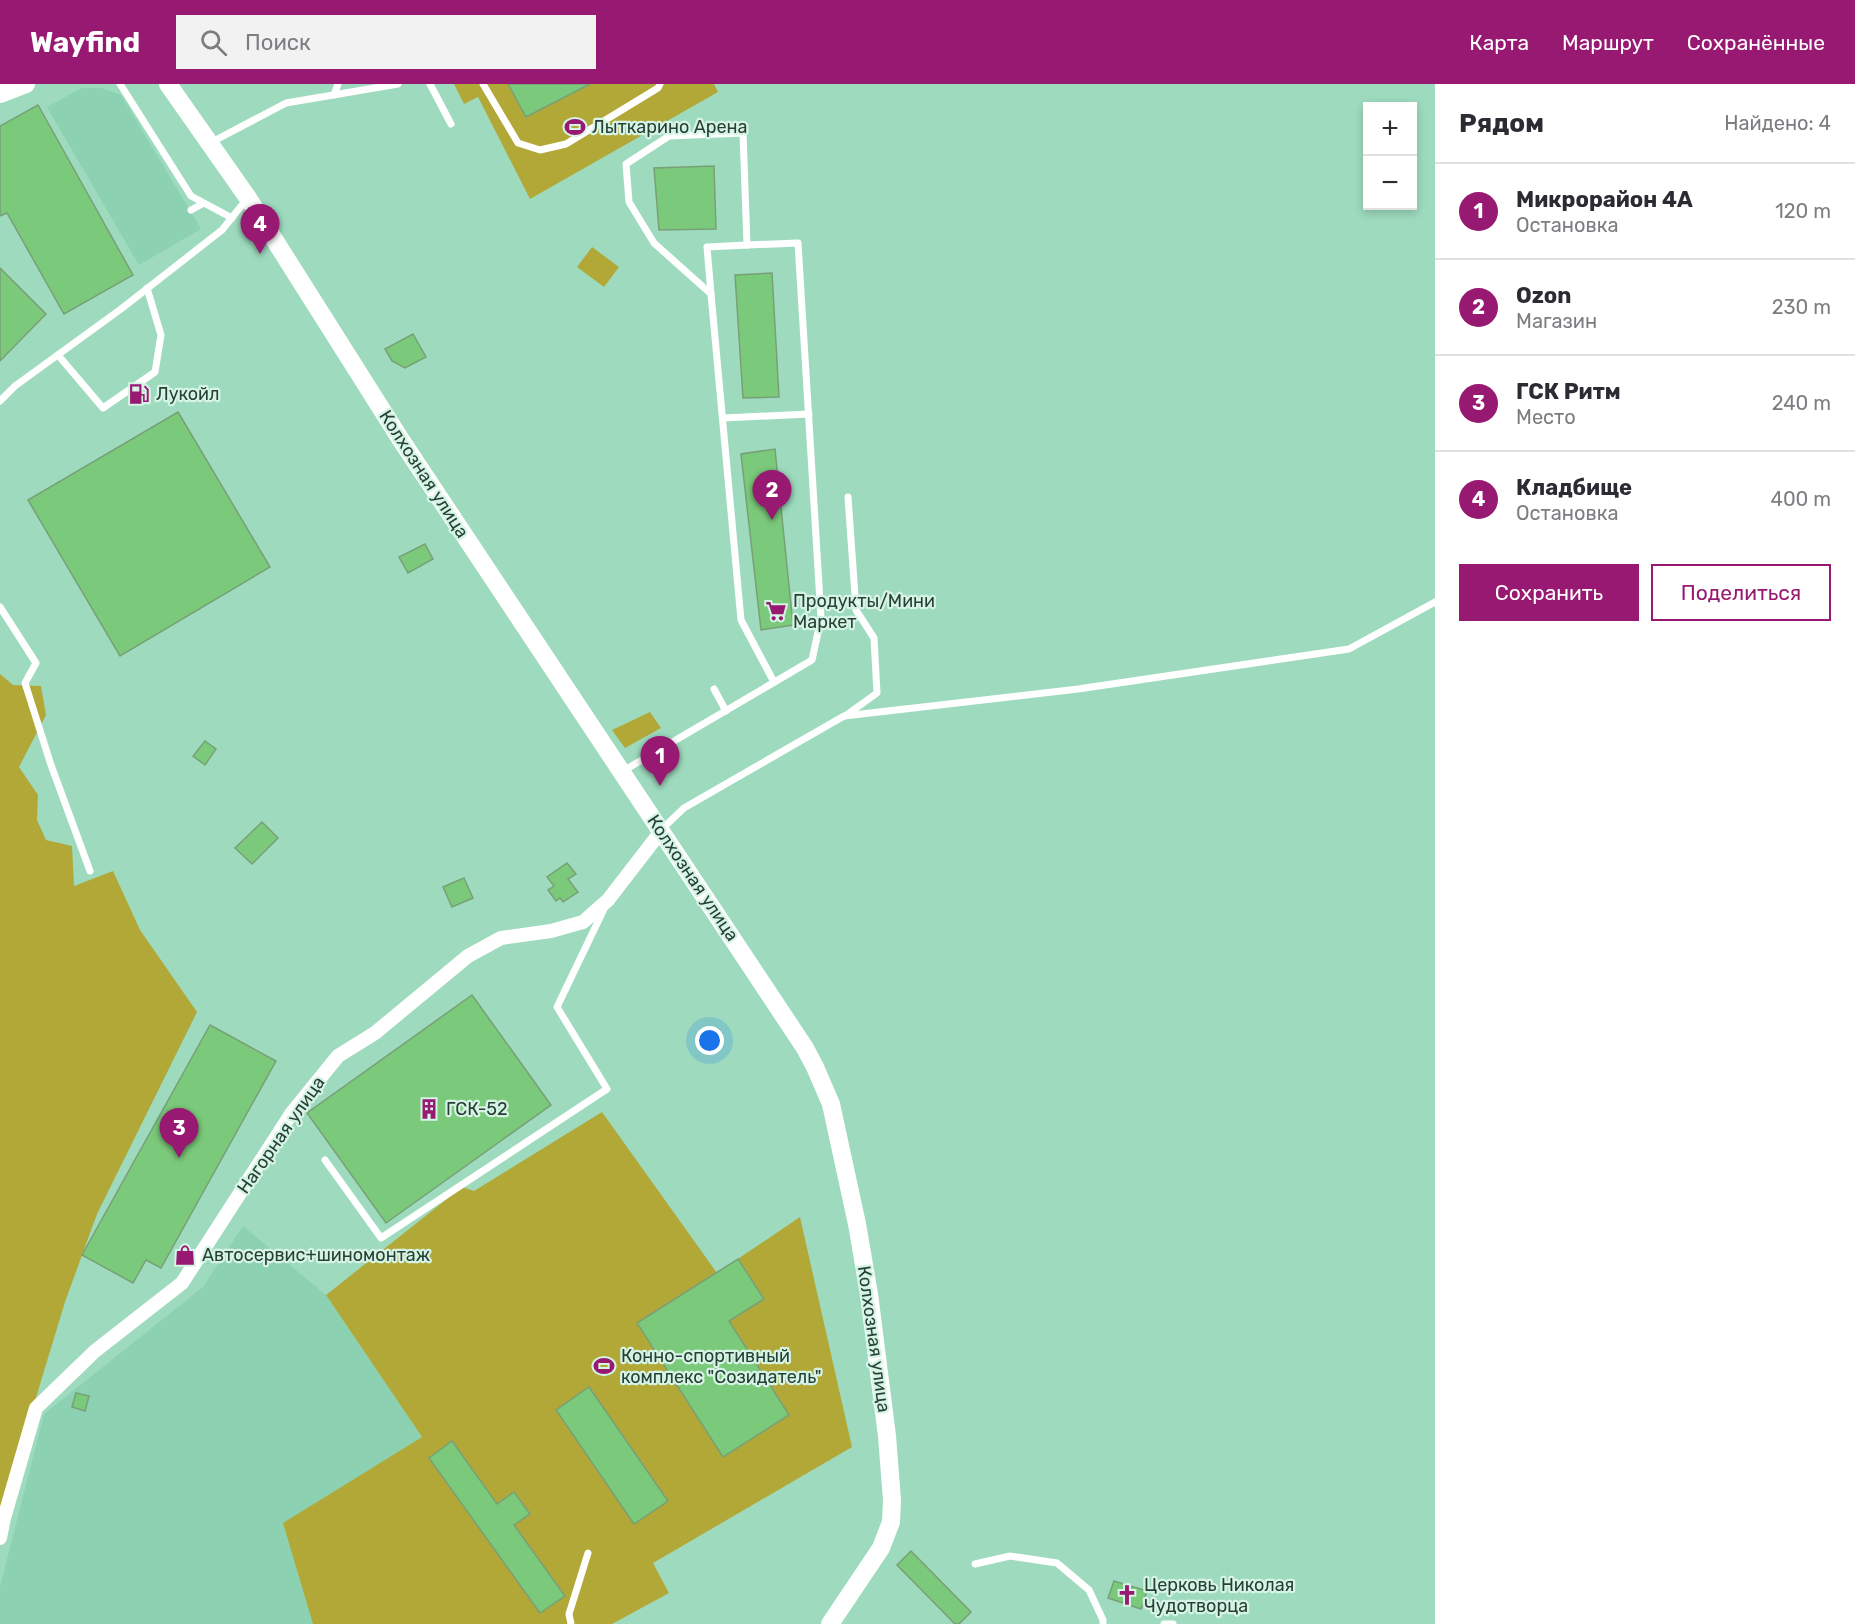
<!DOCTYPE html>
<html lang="ru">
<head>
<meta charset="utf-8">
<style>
	:root { --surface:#fff; --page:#f2f2f3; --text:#2b2b33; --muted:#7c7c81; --line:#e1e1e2; --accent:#981971 }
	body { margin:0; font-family:Rubik,sans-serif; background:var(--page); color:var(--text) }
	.controls { position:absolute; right:18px; top:18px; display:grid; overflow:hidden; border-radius:0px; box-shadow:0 3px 9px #0003 }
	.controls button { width:54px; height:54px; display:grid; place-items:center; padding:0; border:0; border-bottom:2px solid var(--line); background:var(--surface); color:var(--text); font:30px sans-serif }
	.you { position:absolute; left:710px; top:957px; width:21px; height:21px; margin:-15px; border:4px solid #fff; border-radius:50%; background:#1a73e8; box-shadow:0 0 0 9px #1a73e833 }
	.badge { display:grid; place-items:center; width:39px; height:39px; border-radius:50%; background:var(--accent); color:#fff; font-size:20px; font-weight:700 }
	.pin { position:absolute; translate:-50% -50px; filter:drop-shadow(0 2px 3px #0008) }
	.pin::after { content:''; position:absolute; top:32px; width:21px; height:18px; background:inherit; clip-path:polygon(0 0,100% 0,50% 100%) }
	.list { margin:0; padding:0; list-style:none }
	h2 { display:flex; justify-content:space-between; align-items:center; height:78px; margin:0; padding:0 24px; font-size:26px }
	h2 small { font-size:20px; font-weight:400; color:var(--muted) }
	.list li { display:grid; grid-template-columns:39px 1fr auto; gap:18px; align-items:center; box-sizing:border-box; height:96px; padding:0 24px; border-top:2px solid var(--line) }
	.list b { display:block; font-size:22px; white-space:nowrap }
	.list p { margin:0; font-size:20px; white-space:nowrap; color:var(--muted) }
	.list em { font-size:20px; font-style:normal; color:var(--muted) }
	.actions { display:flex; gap:12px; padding:18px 24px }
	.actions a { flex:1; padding:14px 0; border:2px solid var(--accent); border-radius:0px; text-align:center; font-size:21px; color:var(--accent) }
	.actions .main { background:var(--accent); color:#fff }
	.icon { flex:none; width:33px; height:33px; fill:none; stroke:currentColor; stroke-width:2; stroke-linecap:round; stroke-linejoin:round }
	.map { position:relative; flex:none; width:1435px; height:1540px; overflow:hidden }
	header { display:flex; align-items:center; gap:36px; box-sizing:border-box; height:84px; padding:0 30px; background:var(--accent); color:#fff }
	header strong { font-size:28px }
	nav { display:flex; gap:33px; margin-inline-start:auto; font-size:21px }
	.search { width:420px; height:54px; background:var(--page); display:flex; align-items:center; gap:15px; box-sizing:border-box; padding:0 21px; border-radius:0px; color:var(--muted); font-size:22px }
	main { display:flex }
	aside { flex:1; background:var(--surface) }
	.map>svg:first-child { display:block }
</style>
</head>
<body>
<header>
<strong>Wayfind</strong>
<div class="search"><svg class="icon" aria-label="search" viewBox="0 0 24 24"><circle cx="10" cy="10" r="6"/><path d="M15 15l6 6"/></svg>Поиск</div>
<nav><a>Карта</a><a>Маршрут</a><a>Сохранённые</a></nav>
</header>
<main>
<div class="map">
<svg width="1435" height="1540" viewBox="0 0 1435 1540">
	<rect width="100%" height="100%" fill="#9edbbe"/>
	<!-- built -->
	<g fill="#8cd1b1">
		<path d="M82 4H101L121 11 201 145 139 181 47 23Z"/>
		<path d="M243 1142 326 1211 422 1353 284 1439 313 1540H0V1503L44 1330 203 1203Z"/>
	</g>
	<!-- green -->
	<g fill="#b2a838">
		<path d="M454 0H714L718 8 530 115 478 13 464 20Z"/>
		<path d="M592 163 619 183 604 203 577 183Z"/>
		<path d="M0 590 13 601 41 602 46 631 19 683 38 711 37 736 46 756 72 762 74 802 113 787 140 846 197 928 97 1130 65 1218 0 1432Z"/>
		<path d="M650 628 661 644 625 664 612 646Z"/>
		<path d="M602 1028 717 1189 800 1133 852 1363 653 1479 669 1509 612 1540H313L283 1439 422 1353 326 1211 462 1103 474 1107Z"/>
	</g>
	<!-- building -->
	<g fill="#7bca7b" stroke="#78a077" stroke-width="1.5">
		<path d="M508 0H590L526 33Z"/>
		<path d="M38 21 133 191 64 230 7 129 0 132V42Z"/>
		<path d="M714 82 716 145 659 146 654 84Z"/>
		<path d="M0 184 46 230 0 277Z"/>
		<path d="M772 189 779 313 743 314 735 191Z"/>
		<path d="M413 250 426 273 405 284 392 277 385 265Z"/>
		<path d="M178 328 270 483 120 572 28 416Z"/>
		<path d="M775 365 793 541 761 546 741 370Z"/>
		<path d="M425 460 433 475 408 489 399 473Z"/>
		<path d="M205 657 216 665 205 681 193 672Z"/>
		<path d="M262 738 278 754 252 780 235 764Z"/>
		<path d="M567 779 576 790 568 795 578 808 563 818 560 814 556 817 548 806 554 802 547 793Z"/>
		<path d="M464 794 473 814 452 823 443 803Z"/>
		<path d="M472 911 551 1021 386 1139 307 1029Z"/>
		<path d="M210 941 276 977 161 1184 146 1176 133 1199 82 1171Z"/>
		<path d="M738 1175 764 1215 729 1237 789 1331 723 1373 637 1239Z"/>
		<path d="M589 1303 668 1417 634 1440 556 1326Z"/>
		<path d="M76 1309 89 1312 85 1327 72 1323Z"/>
		<path d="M452 1357 497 1420 514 1408 530 1430 514 1441 565 1512 540 1529 429 1374Z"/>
		<path d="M911 1467 971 1528 959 1540H955L897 1481Z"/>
		<path d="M1114 1497 1147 1507 1141 1525 1108 1514Z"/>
	</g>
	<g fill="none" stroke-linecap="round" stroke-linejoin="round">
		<!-- lane -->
		<g stroke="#fff" stroke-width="7">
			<path d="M120 0 191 112 232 134"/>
			<path d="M430 0 451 40"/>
			<path d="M483 0 518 59 540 66 566 60 658 4 660 0"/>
			<path d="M334 11 338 0"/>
			<path d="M210 59 286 19 398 0"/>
			<path d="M191 126 202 120"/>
			<path d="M711 210 707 163 747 161"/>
			<path d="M58 271 103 324 155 288 161 251 147 204"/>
			<path d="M0 317 15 302 121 225 222 146 246 116"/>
			<path d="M723 334 809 330"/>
			<path d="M0 523 36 579 25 599 51 681 90 787"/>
			<path d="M714 605 726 627"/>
			<path d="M845 632 877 609 874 554 856 526 848 413"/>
			<path d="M623 687 812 576 821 534 798 159 747 161 743 49 669 52 626 80 629 118 654 159 711 210 741 536 774 598"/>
			<path d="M662 745 684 724 844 632 1078 605 1349 565 1435 518"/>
			<path d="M325 1076 381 1154 607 1005 557 923 604 825"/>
			<path d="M975 1480 1010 1472 1057 1479 1089 1506 1103 1536V1540"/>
			<path d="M571 1540 569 1530 588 1469"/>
			<path d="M1164 1540H1173"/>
		</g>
		<!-- street -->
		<path stroke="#fff" stroke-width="14" d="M0 1454 4 1434 36 1324 95 1267 182 1199 291 1030 338 972 375 949 468 872 501 854 551 847 583 838 608 816 662 746"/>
		<!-- secondary -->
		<g stroke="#fff" stroke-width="18">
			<path d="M168 0 248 114 401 356 805 964 815 983 831 1020 857 1140 869 1210 887 1352 892 1416 891 1438 881 1464 830 1540"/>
			<path d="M0 10 26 0"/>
		</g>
	</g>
	<!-- icons -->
	<defs>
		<g id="stadium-bare" transform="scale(1.62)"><path d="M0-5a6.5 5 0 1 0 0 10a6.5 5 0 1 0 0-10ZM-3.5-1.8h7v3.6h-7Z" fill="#981971" stroke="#d6f4e5" stroke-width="2.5" paint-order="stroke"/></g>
		<g id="fuel-bare" transform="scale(1.62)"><path d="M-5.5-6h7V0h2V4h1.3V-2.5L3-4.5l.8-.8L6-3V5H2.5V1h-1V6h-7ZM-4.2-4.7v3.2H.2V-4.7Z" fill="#981971" stroke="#d6f4e5" stroke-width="2.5" paint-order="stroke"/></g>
		<g id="supermarket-bare" transform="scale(1.62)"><path d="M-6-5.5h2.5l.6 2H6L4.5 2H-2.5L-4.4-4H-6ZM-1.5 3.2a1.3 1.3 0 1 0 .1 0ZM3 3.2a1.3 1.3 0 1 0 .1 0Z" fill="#981971" stroke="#d6f4e5" stroke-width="2.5" paint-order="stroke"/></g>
		<g id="building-bare" transform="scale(1.62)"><path d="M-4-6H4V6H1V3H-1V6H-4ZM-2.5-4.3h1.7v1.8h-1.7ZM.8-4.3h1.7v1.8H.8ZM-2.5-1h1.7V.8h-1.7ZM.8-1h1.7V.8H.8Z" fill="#981971" stroke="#d6f4e5" stroke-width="2.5" paint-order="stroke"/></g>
		<g id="shop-bare" transform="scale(1.62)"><path d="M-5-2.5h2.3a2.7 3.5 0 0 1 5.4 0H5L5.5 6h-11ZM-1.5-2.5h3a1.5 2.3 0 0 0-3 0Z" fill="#981971" stroke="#d6f4e5" stroke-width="2.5" paint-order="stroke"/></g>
		<g id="church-bare" transform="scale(1.62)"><path d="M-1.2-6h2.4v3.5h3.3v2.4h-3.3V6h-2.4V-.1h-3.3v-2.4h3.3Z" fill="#981971" stroke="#d6f4e5" stroke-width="2.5" paint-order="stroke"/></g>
	</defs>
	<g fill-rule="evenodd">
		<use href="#stadium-bare" x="575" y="43"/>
		<use href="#fuel-bare" x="139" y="310"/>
		<use href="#supermarket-bare" x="776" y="527"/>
		<use href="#building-bare" x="429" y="1025"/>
		<use href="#shop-bare" x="185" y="1171"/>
		<use href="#stadium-bare" x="604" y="1282"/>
		<use href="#church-bare" x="1127" y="1511"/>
	</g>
	<g text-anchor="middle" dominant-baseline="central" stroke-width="4.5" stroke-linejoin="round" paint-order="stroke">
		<!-- poi labels -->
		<g font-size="18" fill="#274034" stroke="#d6f4e5" text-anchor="start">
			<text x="592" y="43">Лыткарино Арена</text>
			<text x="156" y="310">Лукойл</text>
			<text x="793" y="517">Продукты/Мини<tspan x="793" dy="21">Маркет</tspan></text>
			<text x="446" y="1025">ГСК-52</text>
			<text x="202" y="1171">Автосервис+шиномонтаж</text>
			<text x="621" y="1272">Конно-спортивный<tspan x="621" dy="21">комплекс "Созидатель"</tspan></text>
			<text x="1144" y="1501">Церковь Николая<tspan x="1144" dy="21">Чудотворца</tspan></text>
		</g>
		<!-- street labels -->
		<g font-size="18" fill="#274034" stroke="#d6f4e5">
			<text transform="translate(424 390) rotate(57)">Колхозная улица</text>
			<text transform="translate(693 794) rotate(56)">Колхозная улица</text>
			<text transform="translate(281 1051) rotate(-55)">Нагорная улица</text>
			<text transform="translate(874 1255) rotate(82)">Колхозная улица</text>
		</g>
	</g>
</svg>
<div class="controls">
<button>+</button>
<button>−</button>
</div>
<div class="you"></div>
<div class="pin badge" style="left:660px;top:702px">1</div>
<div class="pin badge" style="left:772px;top:436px">2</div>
<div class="pin badge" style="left:179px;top:1074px">3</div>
<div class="pin badge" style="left:260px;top:170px">4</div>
</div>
<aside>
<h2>Рядом<small>Найдено: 4</small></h2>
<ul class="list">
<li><span class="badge">1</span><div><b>Микрорайон 4А</b><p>Остановка</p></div><em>120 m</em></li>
<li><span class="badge">2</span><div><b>Ozon</b><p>Магазин</p></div><em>230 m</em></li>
<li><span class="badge">3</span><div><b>ГСК Ритм</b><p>Место</p></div><em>240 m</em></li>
<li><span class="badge">4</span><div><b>Кладбище</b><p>Остановка</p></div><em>400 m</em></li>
</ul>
<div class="actions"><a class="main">Сохранить</a><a>Поделиться</a></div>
</aside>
</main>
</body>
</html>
